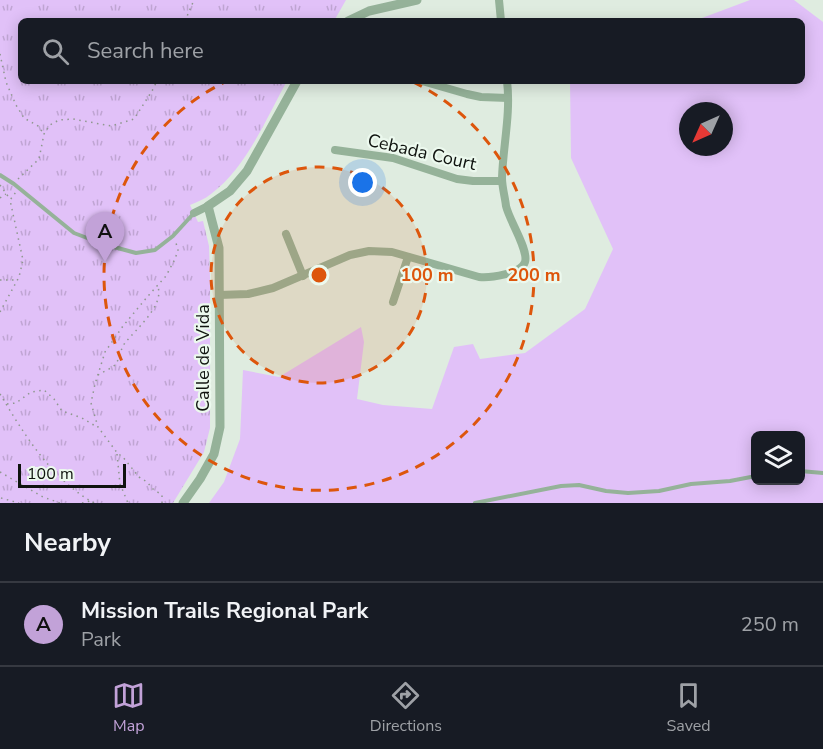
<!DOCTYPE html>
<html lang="en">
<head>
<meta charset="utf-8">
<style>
	:root { --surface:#171b24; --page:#242831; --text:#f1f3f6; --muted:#9ea1a6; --line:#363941; --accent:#c2a2d8 }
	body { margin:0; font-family:"Nunito Sans",sans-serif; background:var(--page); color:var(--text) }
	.controls { position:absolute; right:18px; bottom:18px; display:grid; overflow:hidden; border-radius:9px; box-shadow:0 3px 15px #0003 }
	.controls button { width:54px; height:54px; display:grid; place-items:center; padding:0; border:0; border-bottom:2px solid var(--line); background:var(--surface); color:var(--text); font:30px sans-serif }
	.compass { position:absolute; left:679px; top:102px; width:54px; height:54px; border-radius:50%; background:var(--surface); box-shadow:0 3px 15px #0003; rotate:225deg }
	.scale { position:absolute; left:18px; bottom:15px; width:108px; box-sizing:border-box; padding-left:6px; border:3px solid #0f130f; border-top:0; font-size:16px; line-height:21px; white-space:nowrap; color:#0f130f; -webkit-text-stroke:4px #ecf9ee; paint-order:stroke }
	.you { position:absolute; left:363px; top:183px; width:21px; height:21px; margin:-15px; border:4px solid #fff; border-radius:50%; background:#1a73e8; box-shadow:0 0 0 9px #1a73e833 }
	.badge { display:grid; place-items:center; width:39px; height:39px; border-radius:50%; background:var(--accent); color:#111; font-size:20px; font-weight:700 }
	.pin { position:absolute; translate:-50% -50px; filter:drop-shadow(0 2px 3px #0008) }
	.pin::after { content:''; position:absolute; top:32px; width:21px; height:18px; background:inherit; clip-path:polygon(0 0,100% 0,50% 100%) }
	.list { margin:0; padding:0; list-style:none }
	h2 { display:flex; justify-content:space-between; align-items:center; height:78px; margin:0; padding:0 24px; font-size:26px }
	h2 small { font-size:20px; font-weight:400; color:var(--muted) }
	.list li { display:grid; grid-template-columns:39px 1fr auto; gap:18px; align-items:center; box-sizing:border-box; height:84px; padding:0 24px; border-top:2px solid var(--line) }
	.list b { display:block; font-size:22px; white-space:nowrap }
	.list p { margin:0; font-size:20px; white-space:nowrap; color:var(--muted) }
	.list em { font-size:20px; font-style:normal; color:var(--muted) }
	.icon { flex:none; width:33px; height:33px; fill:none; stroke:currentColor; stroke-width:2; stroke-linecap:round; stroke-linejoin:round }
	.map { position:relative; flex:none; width:823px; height:503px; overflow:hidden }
	.search { position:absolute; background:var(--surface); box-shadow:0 3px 15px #0003; left:18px; right:18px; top:18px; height:66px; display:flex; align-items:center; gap:15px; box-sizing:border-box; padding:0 21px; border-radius:9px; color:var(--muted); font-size:22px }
	.sheet { height:162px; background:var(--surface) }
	nav { display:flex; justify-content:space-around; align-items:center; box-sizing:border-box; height:84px; border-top:2px solid var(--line); background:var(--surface); font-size:16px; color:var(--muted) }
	nav a { display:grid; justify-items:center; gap:3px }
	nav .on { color:var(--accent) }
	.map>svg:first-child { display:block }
</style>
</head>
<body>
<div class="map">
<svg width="823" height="503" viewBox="0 0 823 503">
	<defs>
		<pattern id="park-tufts" width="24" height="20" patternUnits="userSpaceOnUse" patternTransform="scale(1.5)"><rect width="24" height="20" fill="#e1c1f8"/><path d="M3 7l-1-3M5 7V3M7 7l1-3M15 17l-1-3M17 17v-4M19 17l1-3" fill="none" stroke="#c0a5d3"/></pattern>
	</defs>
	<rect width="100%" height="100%" fill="#dfece0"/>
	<!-- grass -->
	<path fill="#e1c1f8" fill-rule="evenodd" d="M750 0H794L823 22V503H209L224 482 240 439 243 370 279 377 361 327 364 342 357 399 383 405 432 409 454 347 473 344 480 359 525 353 585 309 613 249 571 158 570 81H802V21H694ZM688 111H724V147H688ZM756 436H800V480H756Z"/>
	<!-- park -->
	<path fill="url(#park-tufts)" d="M0 0H346L334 21H21V81H287C266 119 246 168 211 194 205 199 197 202 190 205L198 222 203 221 209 246 210 277V428L204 452 173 503H0Z"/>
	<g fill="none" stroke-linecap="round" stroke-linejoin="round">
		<!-- path -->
		<g stroke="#8f988f" stroke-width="1.5" stroke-dasharray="1.5 4.5" stroke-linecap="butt">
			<path d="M185 21 194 0"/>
			<path d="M0 54 6 82 16 105 24 118 38 126 44 134"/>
			<path d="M18 179 39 159 44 134 50 125 59 120 73 119 111 126 134 119 152 91 157 81"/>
			<path d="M0 185 10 199"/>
			<path d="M0 198 6 194"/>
			<path d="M0 280H17"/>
			<path d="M0 312 19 277 23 260 10 200 16 192"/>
			<path d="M98 375C103 372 110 369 115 365 120 359 120 349 125 343 136 329 164 306 158 287"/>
			<path d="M0 394C24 434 51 479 94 503"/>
			<path d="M7 404 16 403 31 392 44 390 54 399 62 411 82 418 97 427"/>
			<path d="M117 454 120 484 128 503"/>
			<path d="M0 472 43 497 60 503"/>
			<path d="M1 498 19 503"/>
			<path d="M82 503 90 501"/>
			<path d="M162 503V495L153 489 147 482 139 477 122 456 118 454 98 427 91 403 95 384 105 352 123 326 148 296 166 276 175 259 178 250 176 243"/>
		</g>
		<!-- service -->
		<g stroke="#95b299" stroke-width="4">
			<path d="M0 175 14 184 74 233 103 244 136 253 155 250 173 236 194 213"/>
			<path d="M800 471 823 473"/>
			<path d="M475 503 561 486 579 485 606 491 628 493 659 491 691 484 730 481 756 476"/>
		</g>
		<!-- minor -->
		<g stroke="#95b299" stroke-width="8">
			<path d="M499 0 501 21"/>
			<path d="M422 81 467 94 481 97 508 98"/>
			<path d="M335 150 393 158 457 179 473 181H502"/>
			<path d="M194 213 208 206"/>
			<path d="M286 234 303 276"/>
			<path d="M219 295 248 294 273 288 350 255 369 251 392 252 479 277C490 278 521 274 525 262 529 250 509 220 506 206 505 197 502 187 502 178 503 146 511 113 507 81"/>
			<path d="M393 302 408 257"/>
		</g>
		<!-- tertiary -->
		<g stroke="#95b299" stroke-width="9">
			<path d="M348 21 369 11 417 0"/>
			<path d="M183 503 200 479 214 454 220 427 219 248 208 206 230 191 247 171 297 81"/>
		</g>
	</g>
	<!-- distance rings -->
	<circle cx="319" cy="275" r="108" fill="#dd560c" fill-opacity=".12"/>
	<g fill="none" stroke="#dd560c" stroke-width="3" stroke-dasharray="10 8">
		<circle cx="319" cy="275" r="108"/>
		<path d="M413 82A215 215 0 1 1 225 82"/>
	</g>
	<g text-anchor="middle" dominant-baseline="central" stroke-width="4.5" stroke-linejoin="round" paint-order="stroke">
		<!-- street labels -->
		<g font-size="18" fill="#0f130f" stroke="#ecf9ee">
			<text transform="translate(422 152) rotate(13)">Cebada Court</text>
			<text transform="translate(203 358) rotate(-90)">Calle de Vida</text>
		</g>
	</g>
	<circle cx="319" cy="275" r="9" fill="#dd560c" stroke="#ecf9ee" stroke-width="3"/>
	<g font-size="18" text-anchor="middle" font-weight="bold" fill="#dd560c" stroke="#ecf9ee" stroke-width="4.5" stroke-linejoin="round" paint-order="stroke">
		<text x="427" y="281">100 m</text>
		<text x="534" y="281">200 m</text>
	</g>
</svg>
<div class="controls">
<button><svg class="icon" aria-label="layers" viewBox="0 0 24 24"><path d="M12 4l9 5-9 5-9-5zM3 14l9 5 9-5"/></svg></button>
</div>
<svg class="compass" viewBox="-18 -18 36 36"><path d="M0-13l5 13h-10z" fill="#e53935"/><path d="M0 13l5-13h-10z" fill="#9ea1a6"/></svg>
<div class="scale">100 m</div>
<div class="you"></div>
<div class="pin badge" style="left:105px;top:262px">A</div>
<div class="search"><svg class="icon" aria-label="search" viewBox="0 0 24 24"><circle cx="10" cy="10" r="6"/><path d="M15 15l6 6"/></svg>Search here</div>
</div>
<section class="sheet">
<h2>Nearby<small></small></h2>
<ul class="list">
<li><span class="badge">A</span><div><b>Mission Trails Regional Park</b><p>Park</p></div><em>250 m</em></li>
</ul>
</section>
<nav>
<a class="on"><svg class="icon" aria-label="map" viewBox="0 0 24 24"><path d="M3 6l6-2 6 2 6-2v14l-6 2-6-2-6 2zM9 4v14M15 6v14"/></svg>Map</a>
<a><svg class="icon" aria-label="directions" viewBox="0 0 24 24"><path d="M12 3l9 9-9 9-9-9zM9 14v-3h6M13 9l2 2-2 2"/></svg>Directions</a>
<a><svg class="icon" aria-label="saved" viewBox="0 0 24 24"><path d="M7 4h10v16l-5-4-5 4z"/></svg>Saved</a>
</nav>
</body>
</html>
